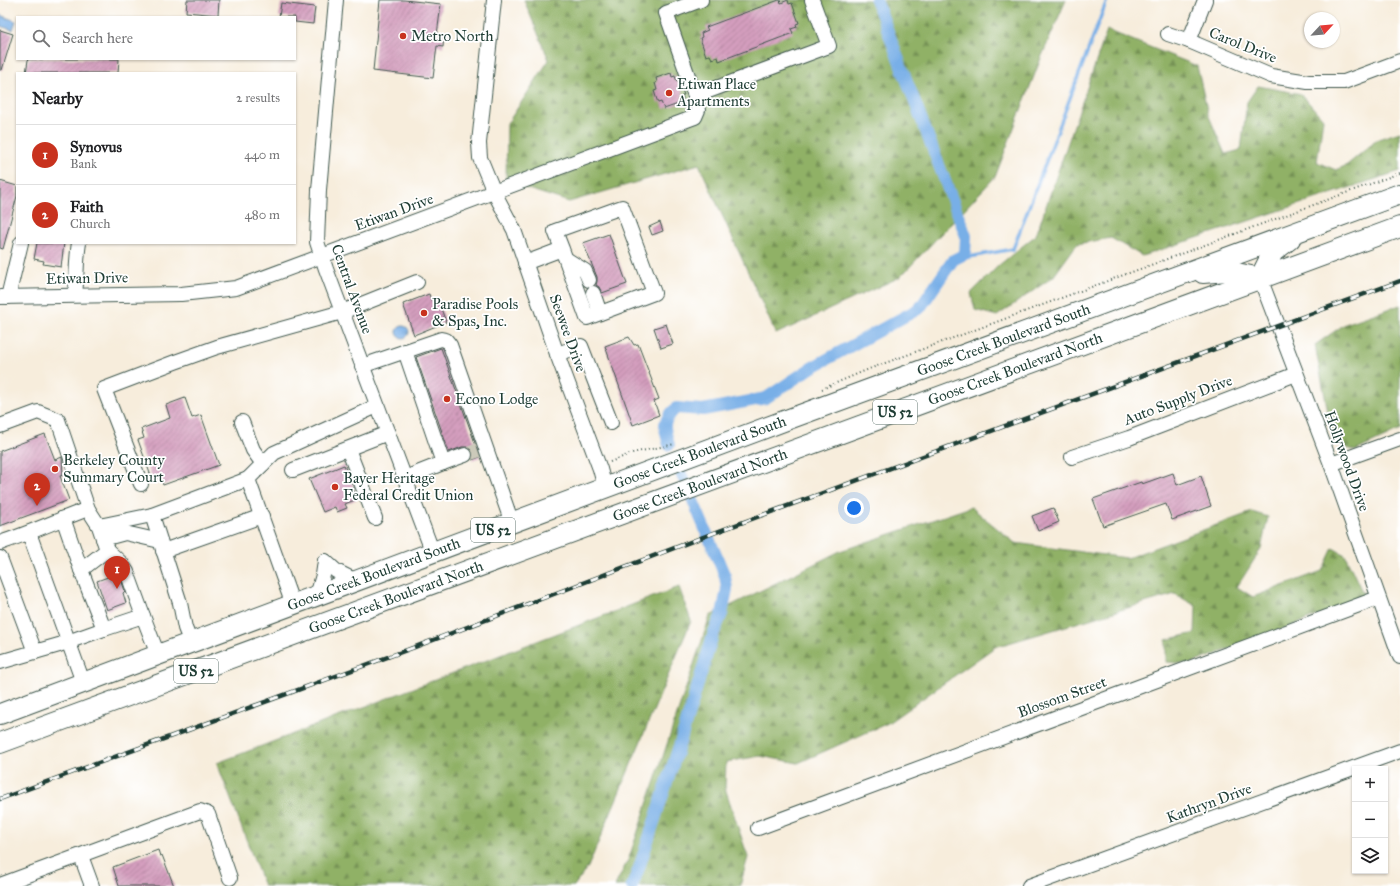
<!DOCTYPE html>
<html lang="en">
<head>
<meta charset="utf-8">
<style>
	:root { --surface:#fff; --page:#f2f2f2; --text:#202124; --muted:#757577; --line:#e0e0e0; --accent:#c8321e }
	body { margin:0; font-family:"IM FELL Great Primer",serif; background:var(--page); color:var(--text) }
	.controls { position:absolute; right:12px; bottom:12px; display:grid; overflow:hidden; border-radius:0px; box-shadow:0 1px 3px #0004 }
	.controls button { width:36px; height:36px; display:grid; place-items:center; padding:0; border:0; border-bottom:1px solid var(--line); background:var(--surface); color:var(--text); font:20px sans-serif }
	.compass { position:absolute; left:1304px; top:12px; width:36px; height:36px; border-radius:50%; background:var(--surface); box-shadow:0 1px 3px #0004; rotate:64deg }
	.you { position:absolute; left:854px; top:508px; width:14px; height:14px; margin:-10px; border:3px solid #fff; border-radius:50%; background:#1a73e8; box-shadow:0 0 0 6px #1a73e833 }
	.badge { display:grid; place-items:center; width:26px; height:26px; border-radius:50%; background:var(--accent); color:#fff; font-size:13px; font-weight:700 }
	.pin { position:absolute; translate:-50% -33px; filter:drop-shadow(0 1px 2px #0008) }
	.pin::after { content:''; position:absolute; top:21px; width:14px; height:12px; background:inherit; clip-path:polygon(0 0,100% 0,50% 100%) }
	.list { margin:0; padding:0; list-style:none }
	h2 { display:flex; justify-content:space-between; align-items:center; height:52px; margin:0; padding:0 16px; font-size:17px }
	h2 small { font-size:13px; font-weight:400; color:var(--muted) }
	.list li { display:grid; grid-template-columns:26px 1fr auto; gap:12px; align-items:center; box-sizing:border-box; height:60px; padding:0 16px; border-top:1px solid var(--line) }
	.list b { display:block; font-size:15px; white-space:nowrap }
	.list p { margin:0; font-size:13px; white-space:nowrap; color:var(--muted) }
	.list em { font-size:13px; font-style:normal; color:var(--muted) }
	.icon { flex:none; width:22px; height:22px; fill:none; stroke:currentColor; stroke-width:2; stroke-linecap:round; stroke-linejoin:round }
	.map { position:relative; flex:none; width:1400px; height:886px; overflow:hidden }
	.search { position:absolute; background:var(--surface); box-shadow:0 1px 3px #0004; left:16px; top:16px; width:280px; height:44px; display:flex; align-items:center; gap:10px; box-sizing:border-box; padding:0 14px; border-radius:0px; color:var(--muted); font-size:15px }
	.panel { position:absolute; background:var(--surface); box-shadow:0 1px 3px #0004; left:16px; top:72px; width:280px; height:172px; border-radius:0px }
	.map>svg:first-child { display:block }
</style>
</head>
<body>
<div class="map">
<svg width="1400" height="886" viewBox="0 0 1400 886">
	<defs>
		<pattern id="forest-firs" width="22" height="20" patternUnits="userSpaceOnUse"><rect width="22" height="20" fill="#90b166"/><path d="M5 1l3.5 6h-7zM16 11l3.5 6h-7z" fill="#759155"/></pattern>
		<pattern id="water-ripples" width="26" height="14" patternUnits="userSpaceOnUse"><rect width="26" height="14" fill="#78afe7"/><path d="M2 4q2-2 4 0t4 0M15 11q2-2 4 0t4 0" fill="none" stroke="#6290bc"/></pattern>
		<pattern id="building-hatch" width="6" height="6" patternUnits="userSpaceOnUse"><rect width="6" height="6" fill="#d49ebe"/><path d="M-1 1l2-2M0 6l6-6M5 7l2-2" fill="none" stroke="#ab829b"/></pattern>
	</defs>
	<rect width="100%" height="100%" fill="#fff"/>
	<filter id="ink" filterUnits="userSpaceOnUse"><feTurbulence type="fractalNoise" baseFrequency=".025" numOctaves="2"/><feDisplacementMap in="SourceGraphic" scale="8" xChannelSelector="R" yChannelSelector="G"/><feConvolveMatrix kernelMatrix="1 2 1 2 8 2 1 2 1" color-interpolation-filters="sRGB"/></filter>
	<filter id="wash" filterUnits="userSpaceOnUse"><feTurbulence type="fractalNoise" baseFrequency=".012" numOctaves="4" result="noise"/><feDisplacementMap in="SourceGraphic" scale="16" xChannelSelector="R" yChannelSelector="G"/><feGaussianBlur stdDeviation="0.9" result="paint"/><feColorMatrix in="noise" values="0 0 0 0 0 0 0 0 0 0 0 0 0 0 0 0 0 1.4 0 .05"/><feComposite in="paint" operator="in"/></filter>
	<g filter="url(#wash)">
		<rect width="100%" height="100%" fill="#f7eddc"/>
		<!-- forest -->
		<g fill="url(#forest-firs)" stroke="#58774d">
			<path d="M524 0H1066L1041 58 995 177 900 277 776 334 699 164 569 202 506 182 507 124 549 60Z"/>
			<path d="M1107 30 1197 66 1208 114 1225 154 1241 150 1247 102 1258 86 1301 94 1323 119 1317 162 1336 170 1347 165 1378 139 1400 132V171L1142 256 1111 238 1077 244 1053 277 997 316 975 310 971 293 998 266 1036 235Z"/>
			<path d="M1400 305V430L1355 451 1334 443 1315 345 1345 324Z"/>
			<path d="M971 507 1015 543 1127 558 1252 512 1268 517 1261 549 1237 587 1253 597 1322 571 1333 548 1345 555 1365 598 1190 664 1166 662V640L1195 633 1196 606 1175 594 995 647 888 723 798 763 760 756 726 762 725 788 748 857 740 886H615L629 858 710 616 840 551Z"/>
			<path d="M679 587 691 621 588 867 574 886H264L217 763Z"/>
		</g>
		<!-- water -->
		<g fill="url(#water-ripples)" stroke="#4c768e">
			<path d="M0 15 16 21 13 30 0 26Z"/>
			<circle cx="403" cy="332" r="6"/>
		</g>
		<g fill="none" stroke-linecap="round" stroke-linejoin="round">
			<!-- stream -->
			<path stroke="#78afe7" stroke-width="3.5" d="M953 260 1013 249 1107 0"/>
			<!-- canal -->
			<g stroke="#78afe7" stroke-width="12">
				<path d="M669 445C664 426 661 423 676 408L703 410 766 398 811 368 920 308 953 260 965 254 966 236 876 0"/>
				<path d="M680 471 683 478"/>
				<path d="M632 886 639 868 680 743 713 635 722 614 727 589 725 576 691 496"/>
			</g>
		</g>
		<g id="blocks">
			<!-- building -->
			<g fill="url(#building-hatch)">
				<path d="M187 0H219L218 15 186 12Z"/>
				<path d="M380 0H404L441 4 437 35 444 36 443 47 437 46 433 78 373 71Z"/>
				<path d="M779 0H780L781 3 788 0 789 4 792 3 799 23 796 24 797 27 791 29 793 33 719 61 718 57 712 59 710 55 706 56 700 38 702 37 701 33 708 30 706 27Z"/>
				<path d="M281 3 315 7 313 24 295 22V17H279Z"/>
				<path d="M0 30 13 34 2 70H0Z"/>
				<path d="M29 59H119L118 73H26L28 60Z"/>
				<path d="M671 73 672 77 675 76 677 82H679L684 95H682L684 102 664 109 661 102 658 103 654 91 657 90 655 83 657 82 656 78Z"/>
				<path d="M0 181 17 186V196L3 249 0 248Z"/>
				<path d="M660 222 663 231 652 235 649 227Z"/>
				<path d="M609 234 627 284 602 293 599 287 596 285 597 281V277L583 243Z"/>
				<path d="M37 243H64L61 267 43 264 44 261 34 259Z"/>
				<path d="M429 294 431 300 437 298 446 322 414 335 403 304Z"/>
				<path d="M666 324 673 344 661 348 654 328Z"/>
				<path d="M629 337 634 345 638 344 659 399 654 401 659 415 633 425 605 346Z"/>
				<path d="M441 348 480 457 472 460 473 456V452L467 447H462L449 452 416 357Z"/>
				<path d="M185 398 192 418 201 415 219 465 163 485 160 477 152 479 138 440 144 438 141 429 170 418 166 405Z"/>
				<path d="M45 434 55 460 62 457 63 475 60 476 69 500 0 526V451Z"/>
				<path d="M344 465 354 488H353L357 499 345 504 347 508 337 512 335 507 323 512 309 479Z"/>
				<path d="M1173 473 1177 485 1201 476 1211 506 1172 520 1166 504 1103 526 1093 499 1141 482 1142 484Z"/>
				<path d="M1053 508 1059 522 1038 531 1032 516Z"/>
				<path d="M116 574 118 581 121 579 125 591 123 593 126 603 107 610 97 581Z"/>
				<path d="M158 850 160 856 162 855 174 886H119L113 867Z"/>
			</g>
		</g>
	</g>
	<g filter="url(#ink)">
		<use href="#blocks" fill-opacity="0" stroke="#3f574d" stroke-width="1"/>
		<g fill="none" stroke-linecap="round" stroke-linejoin="round">
			<!-- minor-tunnel -->
			<path stroke="#cccaba" stroke-width="14" stroke-dasharray="14 7" stroke-linecap="butt" d="M465 455 479 450"/>
			<!-- minor casing -->
			<g stroke="#3f574d" stroke-width="16">
				<g id="minor">
					<path d="M336 0 319 190 317 242 326 269 433 553"/>
					<path d="M494 0 479 143 480 158 494 192 514 230 557 354 600 469 605 488"/>
					<path d="M1168 34 1189 41 1271 76 1308 82H1344L1400 61"/>
					<path d="M1189 41 1205 0"/>
					<path d="M695 96 829 46 812 0"/>
					<path d="M566 259 585 271 589 280"/>
					<path d="M525 263 562 249 587 318 654 293 622 207 555 231 562 249"/>
					<path d="M1260 278 1331 464 1400 657"/>
					<path d="M593 293 600 313"/>
					<path d="M75 295C77 278 76 260 79 243"/>
					<path d="M0 297 181 294 236 288 695 117 698 110 695 96 666 13 701 0"/>
					<path d="M8 297 21 243"/>
					<path d="M405 351 443 463 405 478"/>
					<path d="M557 354 581 346 611 423"/>
					<path d="M362 366 441 339 446 340 450 345 512 523"/>
					<path d="M242 422 253 450 263 464"/>
					<path d="M0 426 38 412 58 420 88 509 99 526 107 550 81 570 104 629 143 616 158 655"/>
					<path d="M348 449 375 518"/>
					<path d="M1072 457 1129 438 1296 374"/>
					<path d="M443 463 465 455"/>
					<path d="M1331 464 1400 439"/>
					<path d="M293 470 388 433"/>
					<path d="M141 484 104 389 175 362 217 347 342 312 417 282"/>
					<path d="M63 518 81 570"/>
					<path d="M99 526 152 515"/>
					<path d="M29 533 83 682"/>
					<path d="M103 539 125 533 160 541"/>
					<path d="M0 543C30 533 58 520 88 509"/>
					<path d="M107 550 121 563 127 572 143 616"/>
					<path d="M163 551 262 516"/>
					<path d="M0 558 35 652"/>
					<path d="M325 561 336 571 356 581"/>
					<path d="M317 596 323 575 325 561"/>
					<path d="M293 605 248 479 274 453 377 406"/>
					<path d="M191 643 185 628 180 603 152 515 248 479"/>
					<path d="M0 662 59 645 104 629"/>
					<path d="M758 828 1378 598"/>
					<path d="M81 856 92 886"/>
					<path d="M0 885 200 811 208 814 230 878"/>
					<path d="M1029 886 1400 751"/>
				</g>
			</g>
			<!-- highway casing -->
			<g stroke="#3f574d" stroke-width="22">
				<g id="highway">
					<path d="M1203 273 1227 271 1260 278 1273 252 1290 239"/>
					<path id="s1" d="M0 714 789 419 1400 194"/>
					<path id="s2" d="M0 743 1400 227"/>
				</g>
			</g>
			<!-- path -->
			<g stroke="#3f574d" stroke-width="2" stroke-dasharray="1 3" stroke-linecap="butt">
				<path d="M822 389 869 369 1400 173"/>
				<path d="M610 462 632 453 675 444"/>
			</g>
			<!-- minor -->
			<use href="#minor" stroke="#fff" stroke-width="14"/>
			<!-- highway -->
			<use href="#highway" stroke="#fff" stroke-width="20"/>
			<!-- rail casing -->
			<g stroke="#1f3d34" stroke-width="4.5">
				<path id="rail" d="M0 799 415 647 711 534 1400 281"/>
			</g>
			<!-- rail -->
			<use href="#rail" stroke="#fff" stroke-width="3" stroke-dasharray="9" stroke-linecap="butt"/>
		</g>
	</g>
	<!-- markers -->
	<g fill="#c8321e" stroke="#fff" stroke-width="1.5">
		<circle cx="403" cy="36" r="4"/>
		<circle cx="669" cy="93" r="4"/>
		<circle cx="424" cy="313" r="4"/>
		<circle cx="447" cy="399" r="4"/>
		<circle cx="55" cy="469" r="4"/>
		<circle cx="335" cy="487" r="4"/>
	</g>
	<g text-anchor="middle" dominant-baseline="central" stroke-width="3.5" stroke-linejoin="round" paint-order="stroke">
		<!-- shield labels -->
		<g fill="#fff" stroke="#627771" stroke-width="1">
			<rect x="873" y="400" width="44" height="24" rx="3"/>
			<rect x="471" y="518" width="44" height="24" rx="3"/>
			<rect x="174" y="659" width="44" height="24" rx="3"/>
		</g>
		<g font-size="14" font-weight="bold" fill="#1f3d34">
			<text x="895" y="412">US 52</text>
			<text x="493" y="530">US 52</text>
			<text x="196" y="671">US 52</text>
		</g>
		<!-- poi labels -->
		<g font-size="15" fill="#1f3d34" stroke="#fff" text-anchor="start">
			<text x="411" y="36">Metro North</text>
			<text x="677" y="84">Etiwan Place<tspan x="677" dy="17">Apartments</tspan></text>
			<text x="432" y="304">Paradise Pools<tspan x="432" dy="17">&amp; Spas, Inc.</tspan></text>
			<text x="455" y="399">Econo Lodge</text>
			<text x="63" y="460">Berkeley County<tspan x="63" dy="17">Summary Court</tspan></text>
			<text x="343" y="478">Bayer Heritage<tspan x="343" dy="17">Federal Credit Union</tspan></text>
		</g>
		<!-- street labels -->
		<g font-size="15" fill="#1f3d34" stroke="#fff">
			<text transform="translate(1243 45) rotate(22)">Carol Drive</text>
			<text transform="translate(394 212) rotate(-20)">Etiwan Drive</text>
			<text transform="translate(87 278) rotate(-1)">Etiwan Drive</text>
			<text transform="translate(352 289) rotate(70)">Central Avenue</text>
			<text transform="translate(568 333) rotate(70)">Seewee Drive</text>
			<text stroke="none"><textPath href="#s1" startOffset="1071">Goose Creek Boulevard South</textPath></text>
			<text stroke="none"><textPath href="#s2" startOffset="1082">Goose Creek Boulevard North</textPath></text>
			<text transform="translate(1178 400) rotate(-21)">Auto Supply Drive</text>
			<text stroke="none"><textPath href="#s1" startOffset="747">Goose Creek Boulevard South</textPath></text>
			<text transform="translate(1347 461) rotate(70)">Hollywood Drive</text>
			<text stroke="none"><textPath href="#s2" startOffset="746">Goose Creek Boulevard North</textPath></text>
			<text stroke="none"><textPath href="#s1" startOffset="399">Goose Creek Boulevard South</textPath></text>
			<text stroke="none"><textPath href="#s2" startOffset="422">Goose Creek Boulevard North</textPath></text>
			<text transform="translate(1062 697) rotate(-20)">Blossom Street</text>
			<text transform="translate(1209 803) rotate(-20)">Kathryn Drive</text>
		</g>
	</g>
</svg>
<div class="controls">
<button>+</button>
<button>−</button>
<button><svg class="icon" aria-label="layers" viewBox="0 0 24 24"><path d="M12 4l9 5-9 5-9-5zM3 14l9 5 9-5"/></svg></button>
</div>
<svg class="compass" viewBox="-18 -18 36 36"><path d="M0-13l5 13h-10z" fill="#e53935"/><path d="M0 13l5-13h-10z" fill="#757577"/></svg>
<div class="you"></div>
<div class="pin badge" style="left:117px;top:589px">1</div>
<div class="pin badge" style="left:37px;top:506px">2</div>
<div class="search"><svg class="icon" aria-label="search" viewBox="0 0 24 24"><circle cx="10" cy="10" r="6"/><path d="M15 15l6 6"/></svg>Search here</div>
<section class="panel">
<h2>Nearby<small>2 results</small></h2>
<ul class="list">
<li><span class="badge">1</span><div><b>Synovus</b><p>Bank</p></div><em>440 m</em></li>
<li><span class="badge">2</span><div><b>Faith</b><p>Church</p></div><em>480 m</em></li>
</ul>
</section>
</div>
</body>
</html>
